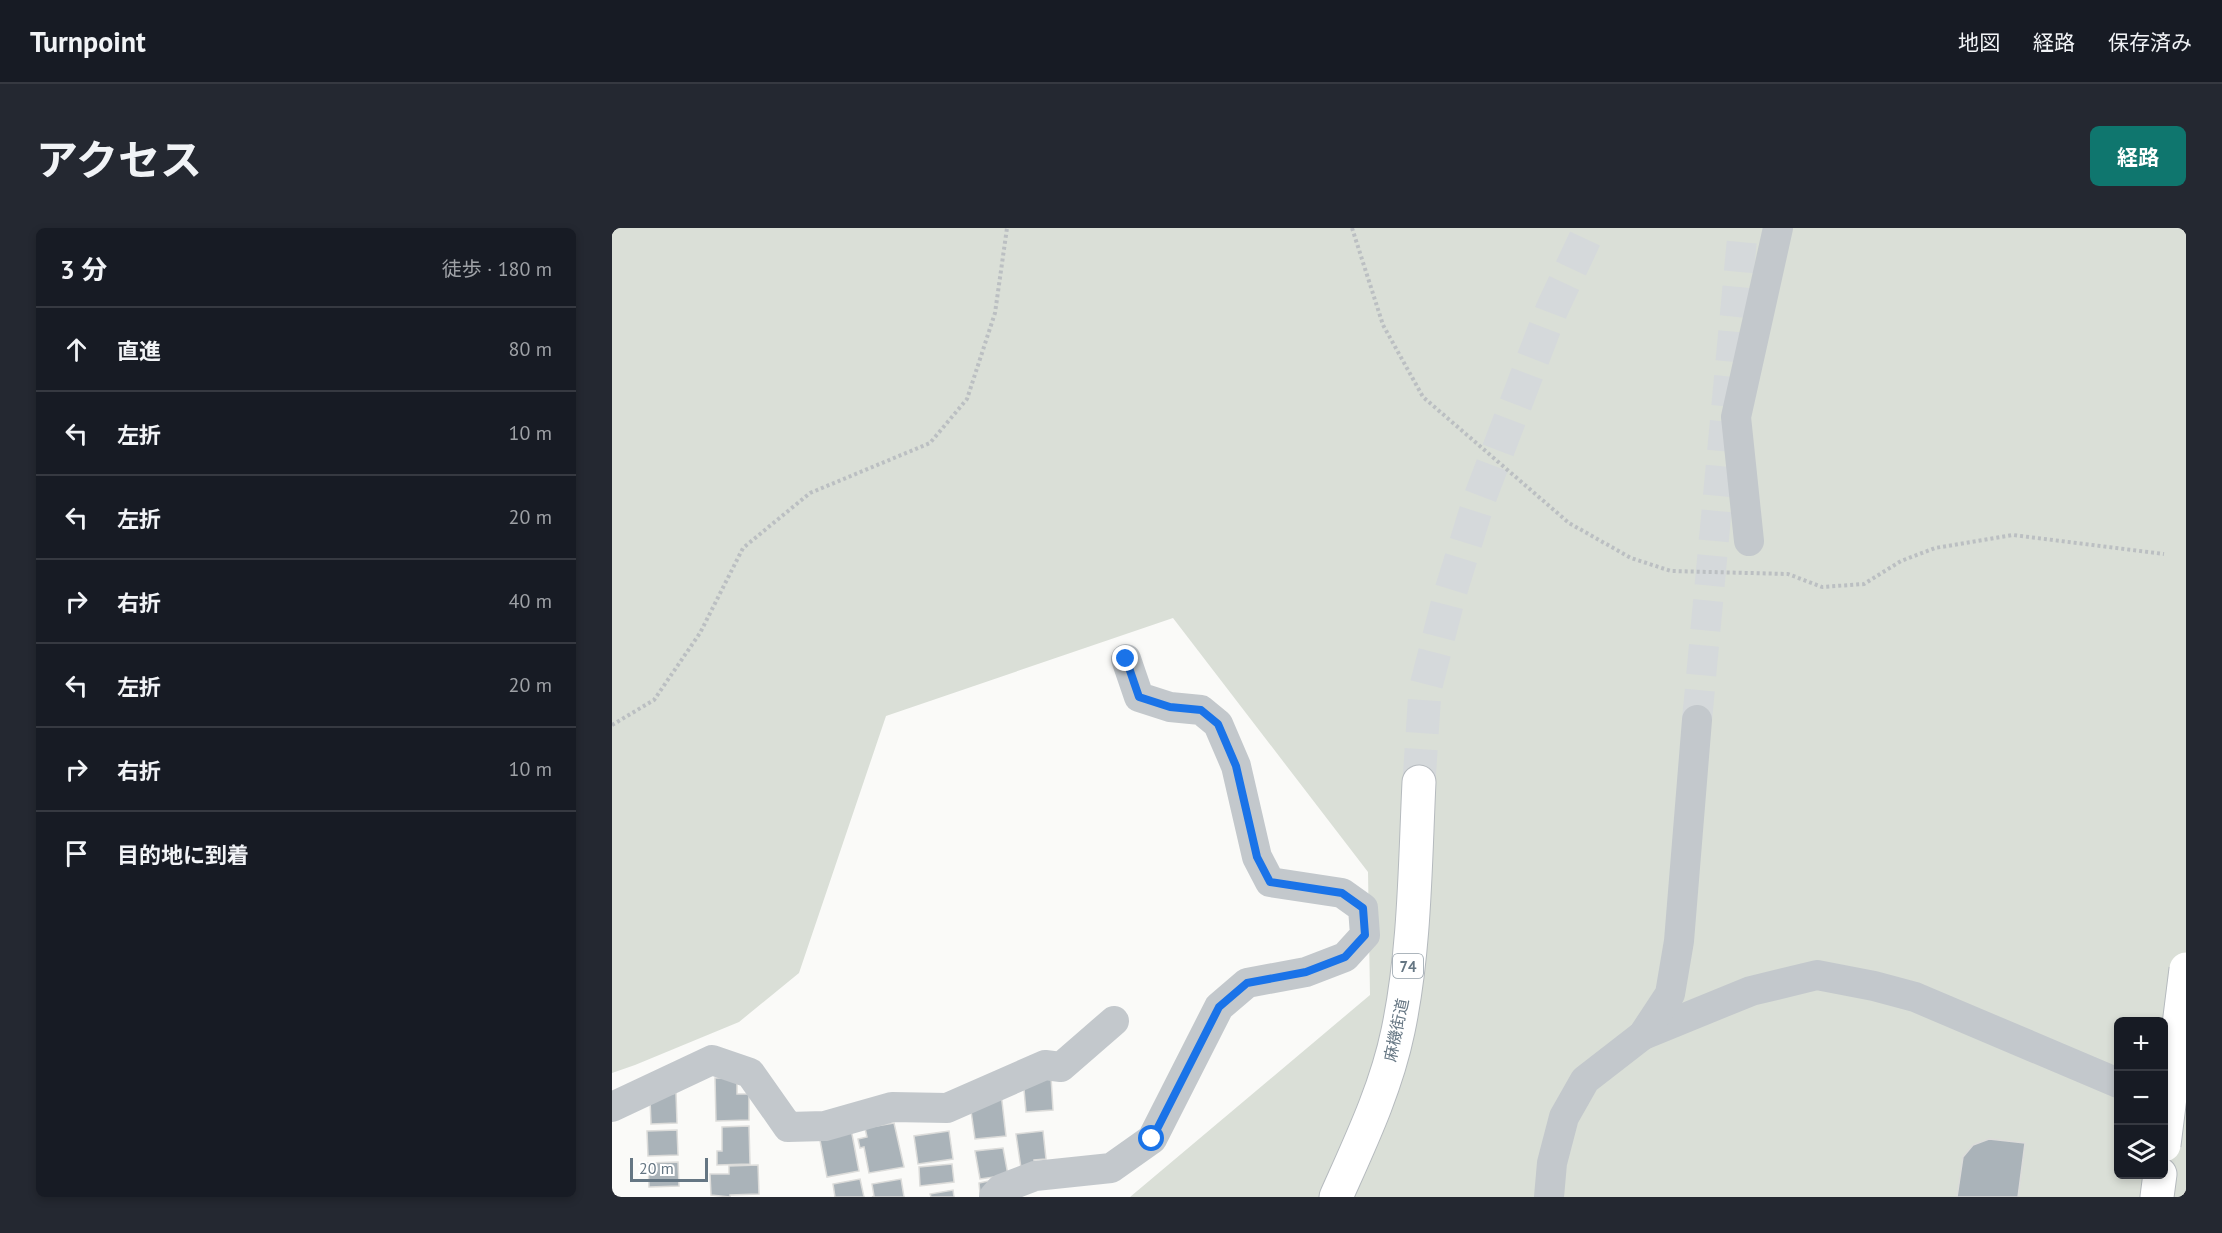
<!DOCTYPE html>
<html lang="ja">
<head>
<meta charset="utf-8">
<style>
	:root { --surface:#171b24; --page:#242831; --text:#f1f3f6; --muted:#9ea1a6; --line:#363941; --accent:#0f766e }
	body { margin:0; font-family:"PT Sans","Noto Sans JP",sans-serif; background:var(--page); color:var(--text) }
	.controls { position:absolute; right:18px; bottom:18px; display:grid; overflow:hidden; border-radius:9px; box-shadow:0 3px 9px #0003 }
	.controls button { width:54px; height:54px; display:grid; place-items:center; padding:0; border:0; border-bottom:2px solid var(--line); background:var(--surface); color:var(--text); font:30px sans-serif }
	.scale { position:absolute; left:18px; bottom:15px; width:78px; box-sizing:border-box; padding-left:6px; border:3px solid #657683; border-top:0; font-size:16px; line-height:21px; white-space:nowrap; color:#657683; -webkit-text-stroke:4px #fff; paint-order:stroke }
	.stop { position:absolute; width:18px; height:18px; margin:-14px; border:4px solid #1a73e8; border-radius:50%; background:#fff }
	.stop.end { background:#1a73e8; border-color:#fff; box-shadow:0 2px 6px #0008 }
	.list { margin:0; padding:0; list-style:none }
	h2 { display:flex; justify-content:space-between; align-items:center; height:78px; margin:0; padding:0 24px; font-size:26px }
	h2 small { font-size:20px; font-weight:400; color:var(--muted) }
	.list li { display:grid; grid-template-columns:39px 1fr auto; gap:18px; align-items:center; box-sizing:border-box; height:84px; padding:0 24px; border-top:2px solid var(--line) }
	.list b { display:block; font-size:22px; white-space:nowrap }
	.list em { font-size:20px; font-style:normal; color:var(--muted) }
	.icon { flex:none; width:33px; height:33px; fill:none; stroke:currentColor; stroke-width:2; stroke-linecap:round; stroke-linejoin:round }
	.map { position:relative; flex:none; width:1574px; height:969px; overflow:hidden; border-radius:9px }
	header { display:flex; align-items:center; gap:36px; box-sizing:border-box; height:84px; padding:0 30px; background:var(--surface); border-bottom:2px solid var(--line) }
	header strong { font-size:28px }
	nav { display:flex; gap:33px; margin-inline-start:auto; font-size:21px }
	.intro { display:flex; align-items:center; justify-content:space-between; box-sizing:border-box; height:144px; padding:0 36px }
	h1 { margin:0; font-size:42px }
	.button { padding:15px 27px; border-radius:9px; background:var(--accent); color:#fff; font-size:21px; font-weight:700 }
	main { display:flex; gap:36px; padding:0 36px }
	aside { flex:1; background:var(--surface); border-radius:9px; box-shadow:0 3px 9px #0003 }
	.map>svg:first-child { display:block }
</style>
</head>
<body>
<header>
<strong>Turnpoint</strong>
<nav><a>地図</a><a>経路</a><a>保存済み</a></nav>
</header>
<div class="intro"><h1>アクセス</h1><a class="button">経路</a></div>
<main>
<aside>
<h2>3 分<small>徒歩 · 180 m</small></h2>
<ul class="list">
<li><svg class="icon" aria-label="ahead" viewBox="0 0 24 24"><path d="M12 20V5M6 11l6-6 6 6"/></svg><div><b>直進</b></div><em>80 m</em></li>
<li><svg class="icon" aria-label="left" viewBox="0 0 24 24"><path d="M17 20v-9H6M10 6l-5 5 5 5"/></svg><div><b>左折</b></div><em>10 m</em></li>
<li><svg class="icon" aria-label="left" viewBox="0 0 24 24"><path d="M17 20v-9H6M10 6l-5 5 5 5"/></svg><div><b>左折</b></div><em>20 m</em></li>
<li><svg class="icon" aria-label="right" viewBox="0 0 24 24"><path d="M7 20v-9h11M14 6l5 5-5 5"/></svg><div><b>右折</b></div><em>40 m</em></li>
<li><svg class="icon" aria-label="left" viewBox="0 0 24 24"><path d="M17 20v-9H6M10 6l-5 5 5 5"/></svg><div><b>左折</b></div><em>20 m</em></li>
<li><svg class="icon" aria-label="right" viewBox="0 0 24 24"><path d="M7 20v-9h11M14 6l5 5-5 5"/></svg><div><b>右折</b></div><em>10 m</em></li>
<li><svg class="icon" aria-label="arrive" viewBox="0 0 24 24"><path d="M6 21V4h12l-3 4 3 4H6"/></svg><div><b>目的地に到着</b></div></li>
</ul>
</aside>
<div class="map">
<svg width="1574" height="969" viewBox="0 0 1574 969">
	<rect width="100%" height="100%" fill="#fafaf8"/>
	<!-- green -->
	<path fill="#dadfd7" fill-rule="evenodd" d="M0 0H1574V969H518L758 767 756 644 561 390 274 488 187 745 127 794 23 837 0 845ZM1506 794H1552V946H1506Z"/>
	<!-- building -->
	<g fill="#aab3b9" stroke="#dcdcda" stroke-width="1.5">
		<path d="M439 849 441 882 414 884 411 850Z"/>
		<path d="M103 850H125V866H137V892L104 893Z"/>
		<path d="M64 865 65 895 39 896 38 871Z"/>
		<path d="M389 865 394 908 363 911 358 876Z"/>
		<path d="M282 895 292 939 257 945 252 919 248 920 246 911 255 909 253 900Z"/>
		<path d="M137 898 138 936 105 937V923H110V899Z"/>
		<path d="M239 901 247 943 215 949 207 907Z"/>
		<path d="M65 902 66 927 36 928 35 903Z"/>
		<path d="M337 903 341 931 306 936 302 908Z"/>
		<path d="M431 903 434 931 422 932V938L409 940 404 906Z"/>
		<path d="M1377 911 1413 915 1406 969H1345L1351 929 1361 917Z"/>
		<path d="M391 920 396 947 368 951 363 923Z"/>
		<path d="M66 934 67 958 37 959 36 935Z"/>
		<path d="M340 936 342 954 308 958 307 939Z"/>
		<path d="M146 937 147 966 118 967V969L99 967 98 946H117V938Z"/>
		<path d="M248 951 252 969H223L221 956Z"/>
		<path d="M289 951 292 969H260L262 968 260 956Z"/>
		<path d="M381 952 368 965 367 955Z"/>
		<path d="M341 962 342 969H319L318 966Z"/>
	</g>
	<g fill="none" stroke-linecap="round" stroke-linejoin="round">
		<!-- street-tunnel -->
		<path stroke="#d5d9db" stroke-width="30" stroke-dasharray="30 15" stroke-linecap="butt" d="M1085 492 1131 0"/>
		<!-- primary-tunnel -->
		<path stroke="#d5d9db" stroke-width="33" stroke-dasharray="33 16" stroke-linecap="butt" d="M807 554 813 462 837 369 867 272 940 81 978 0"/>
		<!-- primary casing -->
		<g stroke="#b5babe" stroke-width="35">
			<path id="primary" d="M724 969C748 915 774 861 786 803 803 722 803 637 807 554"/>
		</g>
		<!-- highway casing -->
		<g stroke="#b4b9bd" stroke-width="35">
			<path id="highway" d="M1545 969 1548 946"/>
		</g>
		<!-- path -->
		<g stroke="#bbbfc2" stroke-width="4" stroke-dasharray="3 3" stroke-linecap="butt">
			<path d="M740 0 771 97 811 169 957 295 1019 330 1059 343 1176 346 1210 359 1252 356 1289 333 1323 320 1401 307 1552 326"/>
			<path d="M0 497 42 472 88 405 131 320 198 265 318 215 355 171 383 85 395 0"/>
		</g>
		<!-- street -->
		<g stroke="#c3c8cc" stroke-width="30">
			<path d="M1137 313 1124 189 1166 0"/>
			<path d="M1031 807 1139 763 1205 747 1262 758 1303 769 1506 855"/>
			<path d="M0 879 100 832 138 845 176 899 213 898 280 879 335 880 433 837 449 839 502 793"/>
			<path d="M382 969 389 961 423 948 499 940 540 911 607 779 635 755 694 744 733 729 753 707 751 680 730 665 658 654 645 629 624 538 606 496 589 482 558 479 527 469 514 431"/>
			<path d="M937 969 940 935 952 889 973 852 1031 807 1058 766 1067 713 1085 492"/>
		</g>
		<!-- primary -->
		<use href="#primary" stroke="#fff" stroke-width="33"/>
		<!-- highway -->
		<use href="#highway" stroke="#fff" stroke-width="33"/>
		<!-- highway-bridge casing -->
		<g stroke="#b4b9bd" stroke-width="35" stroke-linecap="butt">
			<path id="highway-bridge" d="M1552 917 1574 741"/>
		</g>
		<!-- highway-bridge -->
		<use href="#highway-bridge" stroke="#fff" stroke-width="33"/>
	</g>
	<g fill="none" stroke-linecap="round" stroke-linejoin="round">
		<!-- route -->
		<path stroke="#1a73e8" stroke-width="8" d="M514 431 527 469 558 479 589 482 606 496 624 538 645 629 658 654 730 665 751 680 753 707 733 729 694 744 635 755 607 779 540 911"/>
	</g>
	<g text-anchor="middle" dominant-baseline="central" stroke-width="6" stroke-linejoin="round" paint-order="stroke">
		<!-- shield labels -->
		<rect fill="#fff" stroke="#939fa8" stroke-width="1.5" x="781" y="726" width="30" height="24" rx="4.5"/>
		<g font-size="15" font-weight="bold" fill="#657683">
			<text x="796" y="738">74</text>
		</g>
		<!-- street labels -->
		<g font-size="16" fill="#657683" stroke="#fff">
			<text transform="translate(784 802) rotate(-78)">麻機街道</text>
		</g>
	</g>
</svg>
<div class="controls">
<button>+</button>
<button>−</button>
<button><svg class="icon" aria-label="layers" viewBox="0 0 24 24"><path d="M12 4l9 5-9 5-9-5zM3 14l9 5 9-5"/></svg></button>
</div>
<div class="scale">20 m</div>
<div class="stop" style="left:540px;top:911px"></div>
<div class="stop end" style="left:514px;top:431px"></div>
</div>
</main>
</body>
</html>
